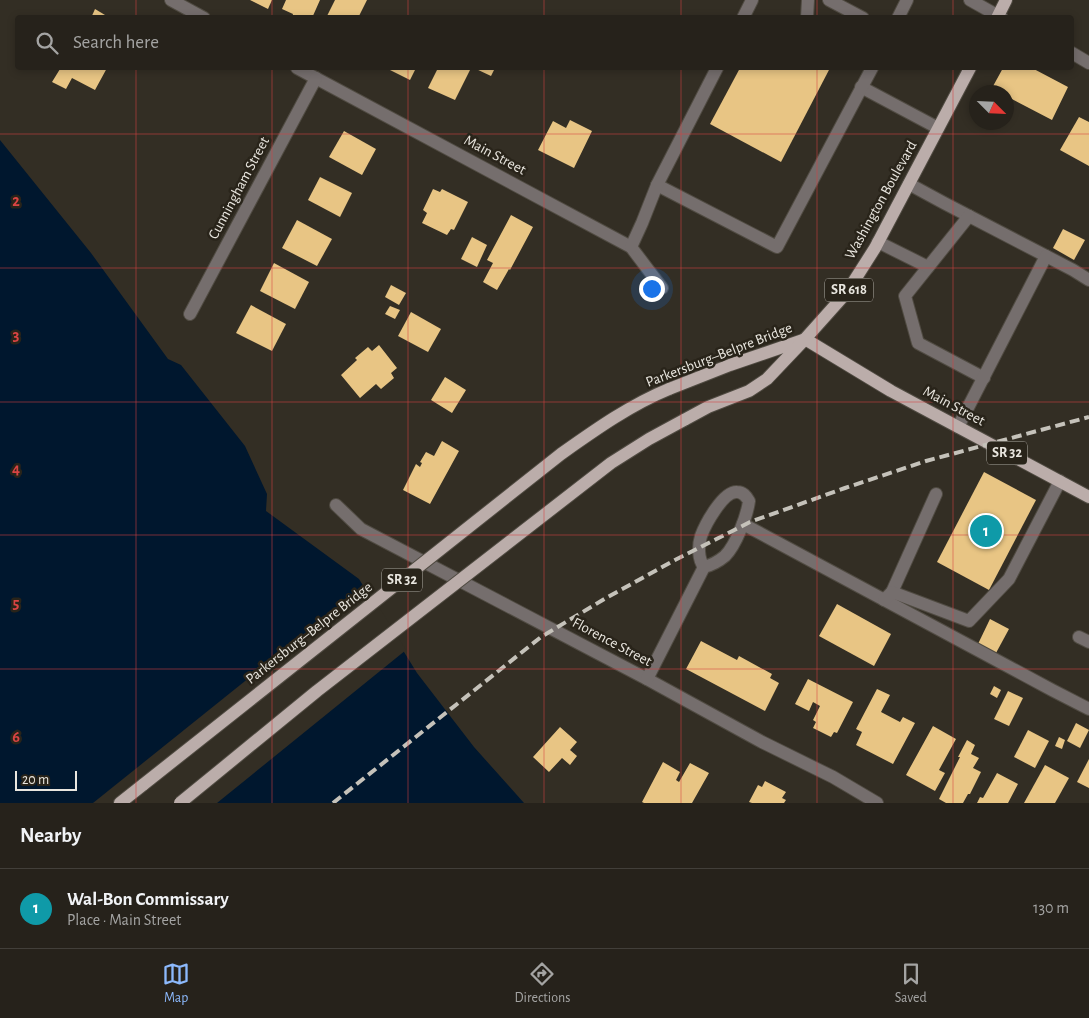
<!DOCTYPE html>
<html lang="en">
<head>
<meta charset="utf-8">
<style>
	:root { --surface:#26221b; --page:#322f28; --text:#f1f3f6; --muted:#a4a4a3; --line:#423f3a; --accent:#8cb9fc }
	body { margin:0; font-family:"Alegreya Sans",sans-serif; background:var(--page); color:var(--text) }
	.compass { position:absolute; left:969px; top:85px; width:45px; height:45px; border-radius:50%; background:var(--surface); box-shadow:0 2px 8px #0003; rotate:114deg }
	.scale { position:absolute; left:15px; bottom:12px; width:62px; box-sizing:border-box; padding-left:5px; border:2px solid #e9e6df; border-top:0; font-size:14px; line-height:18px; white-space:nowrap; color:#e9e6df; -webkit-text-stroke:4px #29241a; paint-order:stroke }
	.you { position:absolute; left:651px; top:288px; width:18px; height:18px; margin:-12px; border:4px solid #fff; border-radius:50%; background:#1a73e8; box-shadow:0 0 0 8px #1a73e833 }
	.badge { display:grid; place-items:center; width:32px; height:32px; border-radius:50%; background:var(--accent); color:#fff; font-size:16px; font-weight:700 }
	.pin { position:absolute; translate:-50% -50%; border:2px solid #fff; box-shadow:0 1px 5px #0006 }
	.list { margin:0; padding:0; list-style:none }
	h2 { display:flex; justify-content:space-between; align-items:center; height:65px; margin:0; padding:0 20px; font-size:21px }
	h2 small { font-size:16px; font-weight:400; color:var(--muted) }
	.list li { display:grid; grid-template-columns:32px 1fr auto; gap:15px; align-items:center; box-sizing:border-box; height:80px; padding:0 20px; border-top:1px solid var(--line) }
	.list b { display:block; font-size:19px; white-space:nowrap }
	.list p { margin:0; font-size:16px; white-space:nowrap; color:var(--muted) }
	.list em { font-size:16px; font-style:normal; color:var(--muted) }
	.icon { flex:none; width:28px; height:28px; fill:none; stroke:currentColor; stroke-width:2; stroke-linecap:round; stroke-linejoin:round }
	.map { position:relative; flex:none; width:1089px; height:803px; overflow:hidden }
	.search { position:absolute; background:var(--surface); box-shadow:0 2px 8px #0003; left:15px; right:15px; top:15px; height:55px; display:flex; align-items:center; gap:12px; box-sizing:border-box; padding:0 18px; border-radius:5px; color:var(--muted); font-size:19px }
	.sheet { height:145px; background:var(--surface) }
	nav { display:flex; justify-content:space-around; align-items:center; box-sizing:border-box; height:70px; border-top:1px solid var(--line); background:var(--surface); font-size:14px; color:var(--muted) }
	nav a { display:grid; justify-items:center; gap:2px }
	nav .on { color:var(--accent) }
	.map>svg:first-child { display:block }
</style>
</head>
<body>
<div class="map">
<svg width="1089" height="803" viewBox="0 0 1089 803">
	<rect width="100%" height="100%" fill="#332e24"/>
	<!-- water -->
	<path fill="#00172e" d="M0 140 91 253 168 359 181 365 245 446 267 494 266 511 359 579 417 673 474 747 524 803H0Z"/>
	<!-- pier -->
	<path fill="#332e24" d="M365 585 406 650 217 803H93Z"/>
	<!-- building -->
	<g fill="#e8c584">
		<path d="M250 0H272L268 9Z"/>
		<path d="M286 0H320L312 18H292L293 14 282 9Z"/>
		<path d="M335 0H367L358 18H326Z"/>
		<path d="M95 9 110 18H91Z"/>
		<path d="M57 68H107L95 90 72 78 66 89 52 82 60 69Z"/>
		<path d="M386 68H416L410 80Z"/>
		<path d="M438 68H471L455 100 428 88Z"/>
		<path d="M474 68H495L491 76Z"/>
		<path d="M740 68H830L781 162 710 124Z"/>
		<path d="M1003 68H1032L1068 87 1052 120 1006 96V92H1000L992 88Z"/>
		<path d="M1079 117 1089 122V166L1060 150Z"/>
		<path d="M570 120 592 131 574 168 538 150 553 121 566 128Z"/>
		<path d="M344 131 376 149 362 175 329 157Z"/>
		<path d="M320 177 352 193 340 217 308 200Z"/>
		<path d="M433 189 440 192 442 189 468 202 454 230 451 229 447 235 422 223 427 213 423 210Z"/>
		<path d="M511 215 533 227 510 270 509 269 497 290 483 282 493 263 487 260Z"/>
		<path d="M297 220 332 239 317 266 282 248Z"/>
		<path d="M1063 229 1085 240 1074 260 1053 248Z"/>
		<path d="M472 237 487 245 477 267 461 259Z"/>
		<path d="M274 263 309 282 295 309 260 291Z"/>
		<path d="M391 285 406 293 399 305 385 297Z"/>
		<path d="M251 305 286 324 272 351 236 333Z"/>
		<path d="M390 306 400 310 395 319 385 314Z"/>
		<path d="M411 312 441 329 428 352 398 336Z"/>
		<path d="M379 345 397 368 391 373 394 378 381 389 376 384 360 398 341 375 357 360 355 358 368 347 372 351Z"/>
		<path d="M445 377 466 390 452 413 431 400Z"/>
		<path d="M442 441 459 451 430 504 403 490 416 464 420 467 422 463 420 462 426 452 434 456Z"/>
		<path d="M984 472 1036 500 989 590 937 562Z"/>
		<path d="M837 604 891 634 874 666 819 636Z"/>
		<path d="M990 619 1009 629 996 653 978 644Z"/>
		<path d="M701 641 737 660 739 656 772 674 770 678 779 683 765 711 686 669Z"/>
		<path d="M808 679 853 702 837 733 834 732 831 737 813 728 816 722 813 720 820 706 813 702 809 711 795 704Z"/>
		<path d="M994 686 1001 690 997 698 990 694Z"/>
		<path d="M877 689 890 695 881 712 900 722 903 717 915 723 893 764 856 745 862 732 856 729Z"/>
		<path d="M1008 691 1023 698 1009 726 994 719Z"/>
		<path d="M1076 723 1089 730 1080 748 1067 741Z"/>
		<path d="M933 726 956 739 939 770 945 773 935 791 906 775Z"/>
		<path d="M560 727 577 742 570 750 577 756 570 765 562 758 549 772 533 757Z"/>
		<path d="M1028 730 1049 741 1035 768 1014 757Z"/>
		<path d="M1059 737 1065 740 1062 749 1055 746Z"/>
		<path d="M967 740 975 745 971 754 979 758 973 768 981 772 970 794H968L963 803H946L939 799 960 757H958Z"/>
		<path d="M1089 759V788L1077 782Z"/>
		<path d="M663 762 680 772 676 780 679 782 690 763 709 773 692 803H644L642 802Z"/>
		<path d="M1045 765 1069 778 1055 803H1024Z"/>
		<path d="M997 773 1018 784 1008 803H977L980 797 983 798Z"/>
		<path d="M765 781 786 792 782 798 786 800 784 803H752L749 802 758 785 762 787Z"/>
	</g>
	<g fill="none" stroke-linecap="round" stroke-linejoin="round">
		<!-- minor casing -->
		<g stroke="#504b42" stroke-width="14">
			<g id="minor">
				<path d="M171 0 204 18"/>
				<path d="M829 0 863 18"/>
				<path d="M970 0 1002 18"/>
				<path d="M743 18 752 0"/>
				<path d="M807 18 808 0"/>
				<path d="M898 18 907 0"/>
				<path d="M1072 53 1089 63"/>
				<path d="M297 68 631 247 662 288"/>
				<path d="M861 87 938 128"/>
				<path d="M909 184 944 203 1073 270 1089 280"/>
				<path d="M657 185 777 247 872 68"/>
				<path d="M969 216 905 296 918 343 984 378"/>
				<path d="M878 242 928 267"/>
				<path d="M631 247 642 223 657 185 717 68"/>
				<path d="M190 314 316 78"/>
				<path d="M958 427 1046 256"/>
				<path d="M336 505 361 529 647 679 762 742 833 777 877 803"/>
				<path d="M743 524 1052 690 1089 709"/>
				<path d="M892 592 936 494"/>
				<path d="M884 600 892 592 969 621 1009 579 1060 481"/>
				<path d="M1079 637 1089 642"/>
				<path d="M647 679 704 567C712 565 719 561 725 556 736 545 747 516 749 501 746 496 743 492 737 492 723 491 705 525 701 536 698 546 698 559 704 567"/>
			</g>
		</g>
		<!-- major casing -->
		<g stroke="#504b42" stroke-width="14">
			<g id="major">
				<path d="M997 18 1006 0"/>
				<path d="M805 339 891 391 1089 497"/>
				<path d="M669 389 730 365 803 340"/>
				<path d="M684 420 708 407 749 391 767 379 805 339 847 292 875 248 970 68"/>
				<path d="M120 803 144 784"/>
			</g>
		</g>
		<!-- minor -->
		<use href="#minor" stroke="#756e6d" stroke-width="12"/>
		<!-- major -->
		<use href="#major" stroke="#bbadaa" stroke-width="12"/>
		<!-- rail -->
		<path stroke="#c5c2ba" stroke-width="4" stroke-dasharray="10 5" stroke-linecap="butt" d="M333 803 541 637 606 598 675 560 750 522 845 488 926 461 1089 417"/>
		<!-- major-bridge casing -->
		<g stroke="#504b42" stroke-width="14" stroke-linecap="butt">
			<g id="major-bridge">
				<path d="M144 784 561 454C595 430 630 405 669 389"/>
				<path d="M180 803 317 691 611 463 649 439 684 420"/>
			</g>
		</g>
		<!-- major-bridge -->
		<use href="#major-bridge" stroke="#bbadaa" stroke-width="12"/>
	</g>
	<!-- grid -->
	<path fill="none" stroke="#d94443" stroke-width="1" stroke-opacity="0.55" d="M136 0V18M272 0V18M408 0V18M544 0V18M681 0V18M817 0V18M953 0V18M136 68V803M272 68V803M408 68V803M544 68V803M681 68V803M817 68V803M953 68V803M0 134H1089M0 268H1089M0 402H1089M0 535H1089M0 669H1089"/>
	<g text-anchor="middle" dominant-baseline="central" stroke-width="5" stroke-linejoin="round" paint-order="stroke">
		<!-- shield labels -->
		<g fill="#29241a" stroke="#afaca4" stroke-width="1">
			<rect x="825" y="278.5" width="48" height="23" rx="4"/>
			<rect x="987" y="441.5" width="40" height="23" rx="4"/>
			<rect x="382" y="568.5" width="40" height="23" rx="4"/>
		</g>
		<g font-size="14" font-weight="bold" fill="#e9e6df">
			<text x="849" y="290">SR 618</text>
			<text x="1007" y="453">SR 32</text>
			<text x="402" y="580">SR 32</text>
		</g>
		<!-- street labels -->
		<g font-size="15" fill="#e9e6df" stroke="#29241a">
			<text transform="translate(495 155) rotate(28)">Main Street</text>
			<text transform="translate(239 188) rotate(-62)">Cunningham Street</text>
			<text transform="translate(881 200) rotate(-61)">Washington Boulevard</text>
			<text transform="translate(719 355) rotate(-21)">Parkersburg–Belpre Bridge</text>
			<text transform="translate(954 406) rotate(28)">Main Street</text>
			<text transform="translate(309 633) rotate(-38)">Parkersburg–Belpre Bridge</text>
			<text transform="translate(612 642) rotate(28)">Florence Street</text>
		</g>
	</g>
	<g font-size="16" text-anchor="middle" font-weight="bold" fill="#d94443" stroke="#29241a" stroke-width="5" stroke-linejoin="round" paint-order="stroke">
		<text x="16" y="206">2</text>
		<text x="16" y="340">3</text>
		<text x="16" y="474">4</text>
		<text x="16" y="608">5</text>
		<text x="16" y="742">6</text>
	</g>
</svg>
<svg class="compass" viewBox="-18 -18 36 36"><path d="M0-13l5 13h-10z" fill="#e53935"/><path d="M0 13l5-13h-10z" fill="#a4a4a3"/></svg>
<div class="scale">20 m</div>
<div class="you"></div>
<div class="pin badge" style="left:986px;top:531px;background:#0f9aa8">1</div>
<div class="search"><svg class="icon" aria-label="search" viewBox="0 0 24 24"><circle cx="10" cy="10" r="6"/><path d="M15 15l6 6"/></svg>Search here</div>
</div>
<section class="sheet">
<h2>Nearby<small></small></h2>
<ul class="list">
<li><span class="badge" style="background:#0f9aa8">1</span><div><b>Wal-Bon Commissary</b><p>Place · Main Street</p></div><em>130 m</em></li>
</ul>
</section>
<nav>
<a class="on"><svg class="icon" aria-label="map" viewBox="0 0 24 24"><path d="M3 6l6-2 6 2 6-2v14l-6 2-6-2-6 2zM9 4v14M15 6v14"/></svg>Map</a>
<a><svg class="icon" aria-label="directions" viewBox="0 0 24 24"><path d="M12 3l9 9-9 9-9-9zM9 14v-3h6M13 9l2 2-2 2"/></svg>Directions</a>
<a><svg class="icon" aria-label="saved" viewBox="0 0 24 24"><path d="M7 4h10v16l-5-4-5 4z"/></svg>Saved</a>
</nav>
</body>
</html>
